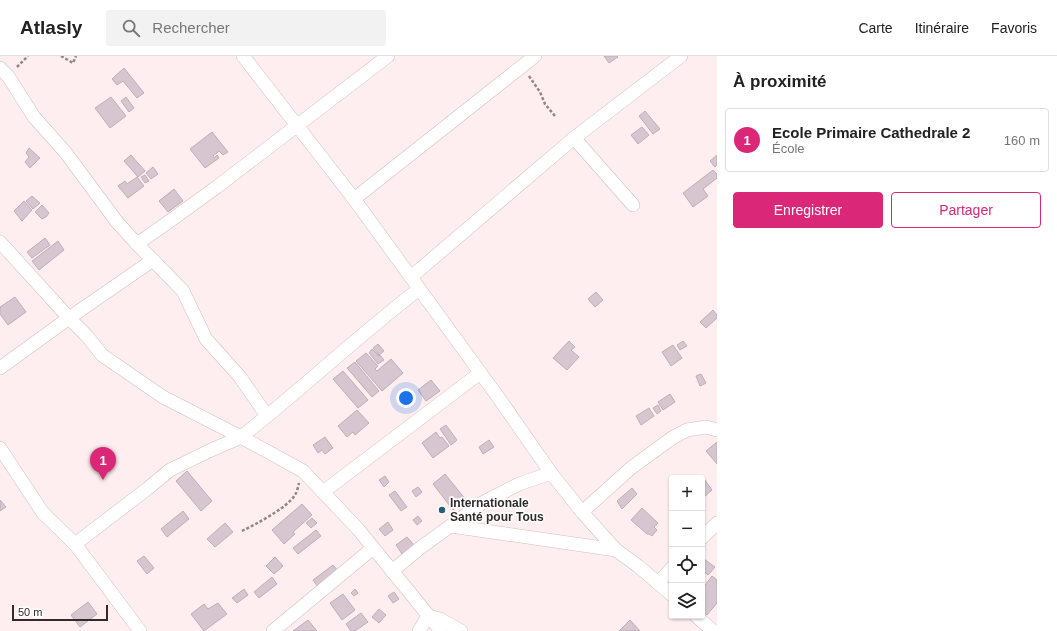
<!DOCTYPE html>
<html lang="fr">
<head>
<meta charset="utf-8">
<style>
	:root { --surface:#fff; --page:#f2f2f2; --text:#222; --muted:#767676; --line:#e0e0e0; --accent:#db2777 }
	body { margin:0; font-family:Arial,sans-serif; background:var(--page); color:var(--text) }
	.controls { position:absolute; right:12px; bottom:12px; display:grid; overflow:hidden; border-radius:4px; box-shadow:0 1px 3px #0004 }
	.controls button { width:36px; height:36px; display:grid; place-items:center; padding:0; border:0; border-bottom:1px solid var(--line); background:var(--surface); color:var(--text); font:20px sans-serif }
	.scale { position:absolute; left:12px; bottom:10px; width:96px; box-sizing:border-box; padding-left:4px; border:2px solid #322a2b; border-top:0; font-size:11px; line-height:14px; white-space:nowrap; color:#322a2b; -webkit-text-stroke:3px #fff; paint-order:stroke }
	.you { position:absolute; left:406px; top:342px; width:14px; height:14px; margin:-10px; border:3px solid #fff; border-radius:50%; background:#1a73e8; box-shadow:0 0 0 6px #1a73e833 }
	.badge { display:grid; place-items:center; width:26px; height:26px; border-radius:50%; background:var(--accent); color:#fff; font-size:13px; font-weight:700 }
	.pin { position:absolute; translate:-50% -33px; filter:drop-shadow(0 1px 2px #0008) }
	.pin::after { content:''; position:absolute; top:21px; width:14px; height:12px; background:inherit; clip-path:polygon(0 0,100% 0,50% 100%) }
	.list { margin:0; padding:0; list-style:none }
	h2 { display:flex; justify-content:space-between; align-items:center; height:52px; margin:0; padding:0 16px; font-size:17px }
	h2 small { font-size:13px; font-weight:400; color:var(--muted) }
	.list li { display:grid; grid-template-columns:26px 1fr auto; gap:12px; align-items:center; box-sizing:border-box; height:64px; margin:0 8px 8px; padding:0 8px; border:1px solid var(--line); border-radius:4px }
	.list b { display:block; font-size:15px; white-space:nowrap }
	.list p { margin:0; font-size:13px; white-space:nowrap; color:var(--muted) }
	.list em { font-size:13px; font-style:normal; color:var(--muted) }
	.actions { display:flex; gap:8px; padding:12px 16px }
	.actions a { flex:1; padding:9px 0; border:1px solid var(--accent); border-radius:4px; text-align:center; font-size:14px; color:var(--accent) }
	.actions .main { background:var(--accent); color:#fff }
	.icon { flex:none; width:22px; height:22px; fill:none; stroke:currentColor; stroke-width:2; stroke-linecap:round; stroke-linejoin:round }
	.map { position:relative; flex:none; width:717px; height:575px; overflow:hidden }
	header { display:flex; align-items:center; gap:24px; box-sizing:border-box; height:56px; padding:0 20px; background:var(--surface); border-bottom:1px solid var(--line) }
	header strong { font-size:19px }
	nav { display:flex; gap:22px; margin-inline-start:auto; font-size:14px }
	.search { width:280px; height:36px; background:var(--page); display:flex; align-items:center; gap:10px; box-sizing:border-box; padding:0 14px; border-radius:4px; color:var(--muted); font-size:15px }
	main { display:flex }
	aside { flex:1; background:var(--surface) }
	.map>svg:first-child { display:block }
</style>
</head>
<body>
<header>
<strong>Atlasly</strong>
<div class="search"><svg class="icon" aria-label="search" viewBox="0 0 24 24"><circle cx="10" cy="10" r="6"/><path d="M15 15l6 6"/></svg>Rechercher</div>
<nav><a>Carte</a><a>Itinéraire</a><a>Favoris</a></nav>
</header>
<main>
<div class="map">
<svg width="717" height="575" viewBox="0 0 717 575">
	<rect width="100%" height="100%" fill="#feeeef"/>
	<!-- building -->
	<g fill="#d7c6d0" stroke="#beaeb7">
		<path d="M604 0H617L618 1 609 7Z"/>
		<path d="M124 12 144 37 137 42 123 25 117 29 112 23Z"/>
		<path d="M111 41 126 60 110 72 95 52Z"/>
		<path d="M126 41 134 52 129 56 121 45Z"/>
		<path d="M645 55 660 73 653 78 639 60Z"/>
		<path d="M642 71 649 79 638 88 631 79Z"/>
		<path d="M212 76 228 96 223 99 219 95 213 100 214 102 217 99 219 102 205 112 190 93Z"/>
		<path d="M29 92 40 102 30 112 25 106 29 101 26 97Z"/>
		<path d="M131 99 145 115 138 121 124 105Z"/>
		<path d="M717 99V109L715 111 710 105Z"/>
		<path d="M153 111 158 118 151 123 146 117Z"/>
		<path d="M713 114 717 118V122L703 133 708 140 693 151 683 137Z"/>
		<path d="M145 119 149 125 145 127 141 121Z"/>
		<path d="M137 121 144 130 128 142 118 130 125 125 127 128Z"/>
		<path d="M174 133 183 145 168 156 159 145Z"/>
		<path d="M32 140 40 147 33 153 26 145Z"/>
		<path d="M24 145 32 154 22 165 14 155Z"/>
		<path d="M42 149 49 157 46 161 42 163 35 156Z"/>
		<path d="M45 182 50 189 32 202 27 196Z"/>
		<path d="M58 185 64 194 39 214 32 205Z"/>
		<path d="M596 236 603 244 595 251 588 243Z"/>
		<path d="M15 241 26 256 8 269 0 258V251Z"/>
		<path d="M713 254 717 259V262L706 272 700 266Z"/>
		<path d="M569 285 575 291 571 294 579 301 567 314 553 302Z"/>
		<path d="M683 285 687 290 680 294 677 289Z"/>
		<path d="M378 288 384 295 379 299 373 292Z"/>
		<path d="M673 289 682 302 671 310 662 296Z"/>
		<path d="M372 293 379 300 380 299 384 304 378 308 369 297Z"/>
		<path d="M366 297 378 310 375 313 377 315 391 303 403 317 382 335 356 305Z"/>
		<path d="M355 306 379 335 372 341 347 312Z"/>
		<path d="M343 315 368 344 358 352 333 323Z"/>
		<path d="M701 318 706 327 700 330 696 320Z"/>
		<path d="M431 324 440 335 426 345 418 334Z"/>
		<path d="M670 338 675 346 663 354 658 346Z"/>
		<path d="M658 349 661 355 657 358 653 352Z"/>
		<path d="M649 352 654 360 641 369 636 360Z"/>
		<path d="M357 354 369 367 355 379 353 376 347 381 338 370Z"/>
		<path d="M446 369 457 384 451 389 440 373Z"/>
		<path d="M436 376 440 382 442 381 449 390 433 402 422 387Z"/>
		<path d="M325 381 333 392 325 398 322 394 318 397 313 389Z"/>
		<path d="M489 384 494 391 483 398 479 391Z"/>
		<path d="M717 386V408L706 395Z"/>
		<path d="M187 415 212 445 201 455 176 425Z"/>
		<path d="M445 418 466 444 453 454 433 428Z"/>
		<path d="M385 420 389 426 384 431 379 424Z"/>
		<path d="M704 423 712 434 704 441 702 438V424Z"/>
		<path d="M418 431 422 436 416 441 412 435Z"/>
		<path d="M632 432 637 438 622 453 617 445Z"/>
		<path d="M395 435 407 451 401 455 389 439Z"/>
		<path d="M0 444 6 451 0 455Z"/>
		<path d="M302 448 312 459 293 476 295 478 284 488 272 474Z"/>
		<path d="M642 452 658 467 654 471 657 474 652 480 649 478H647L631 464Z"/>
		<path d="M183 455 189 463 167 481 161 473Z"/>
		<path d="M418 460 422 465 417 469 413 464Z"/>
		<path d="M312 462 317 467 311 472 306 467Z"/>
		<path d="M388 466 393 474 385 480 379 473Z"/>
		<path d="M225 467 233 476 215 491 207 483Z"/>
		<path d="M316 474 321 480 298 498 293 492Z"/>
		<path d="M407 481 414 489 402 498 396 489Z"/>
		<path d="M144 500 154 512 147 518 137 505Z"/>
		<path d="M275 501 283 510 274 518 266 510Z"/>
		<path d="M704 503 715 511 708 519 702 514V504Z"/>
		<path d="M333 509 338 515 318 531 313 524Z"/>
		<path d="M712 520 717 524V547L707 559 702 555V533Z"/>
		<path d="M272 521 277 528 259 542 254 536Z"/>
		<path d="M244 533 248 539 237 547 232 542Z"/>
		<path d="M355 533 358 537 354 540 351 537Z"/>
		<path d="M394 536 399 543 393 547 388 540Z"/>
		<path d="M343 538 355 554 342 564 330 547Z"/>
		<path d="M88 546 97 558 80 571 71 559Z"/>
		<path d="M218 547 227 558 204 575 191 558 204 548 208 553Z"/>
		<path d="M379 553 386 559 379 567 372 561Z"/>
		<path d="M361 557 368 566 355 575H351L346 568Z"/>
		<path d="M308 564 317 575H293Z"/>
		<path d="M630 564 640 575H619Z"/>
	</g>
	<g fill="none" stroke-linecap="round" stroke-linejoin="round">
		<!-- minor casing -->
		<g stroke="#d2bfc1" stroke-width="14">
			<g id="minor">
				<path d="M243 0 354 143 498 341 551 417 582 456 631 412 672 382 687 374 706 371 717 374"/>
				<path d="M0 12 8 20 34 61 66 97 117 166 137 188 183 235 206 283 240 321 267 360"/>
				<path d="M574 82 633 149"/>
				<path d="M354 143 535 0"/>
				<path d="M0 186 69 262 87 280 102 299 163 341 241 381"/>
				<path d="M137 188 174 162 218 130 388 0"/>
				<path d="M411 221 574 82 681 0"/>
				<path d="M419 233C358 280 302 333 241 381L303 415 358 473 441 575"/>
				<path d="M0 312 69 262 153 204"/>
				<path d="M0 392 43 457 75 488 140 575"/>
				<path d="M323 436 480 317"/>
				<path d="M582 456 616 494 638 510 658 527 672 512"/>
				<path d="M451 470 616 494"/>
				<path d="M702 482 717 467"/>
				<path d="M75 488 147 433 170 414 209 395 241 381"/>
				<path d="M392 515 420 492 482 447 519 428 551 417"/>
				<path d="M658 527 672 539"/>
				<path d="M696 560 713 575"/>
				<path d="M273 575 373 492"/>
				<path d="M419 575 428 560 440 563 461 575"/>
			</g>
		</g>
		<!-- path -->
		<g stroke="#928687" stroke-width="2.5" stroke-dasharray="3 2" stroke-linecap="butt">
			<path d="M61 0 73 7 76 0"/>
			<path d="M17 11 28 0"/>
			<path d="M529 20 540 36 545 48 555 60"/>
			<path d="M242 475C256 468 287 452 295 439 297 436 298 431 299 427"/>
		</g>
		<!-- minor -->
		<use href="#minor" stroke="#fff" stroke-width="13"/>
	</g>
	<!-- markers -->
	<circle fill="#256079" stroke="#fff" stroke-width="1.5" cx="442" cy="454" r="4"/>
	<g text-anchor="middle" dominant-baseline="central" stroke-width="3.5" stroke-linejoin="round" paint-order="stroke">
		<!-- poi labels -->
		<g font-size="12" font-weight="bold" fill="#322a2b" stroke="#fff" text-anchor="start">
			<text x="450" y="447">Internationale<tspan x="450" dy="14">Santé pour Tous</tspan></text>
		</g>
	</g>
</svg>
<div class="controls">
<button>+</button>
<button>−</button>
<button><svg class="icon" aria-label="locate" viewBox="0 0 24 24"><circle cx="12" cy="12" r="6"/><path d="M12 2v4M12 18v4M2 12h4M18 12h4"/></svg></button>
<button><svg class="icon" aria-label="layers" viewBox="0 0 24 24"><path d="M12 4l9 5-9 5-9-5zM3 14l9 5 9-5"/></svg></button>
</div>
<div class="scale">50 m</div>
<div class="you"></div>
<div class="pin badge" style="left:103px;top:424px">1</div>
</div>
<aside>
<h2>À proximité<small></small></h2>
<ul class="list">
<li><span class="badge">1</span><div><b>Ecole Primaire Cathedrale 2</b><p>École</p></div><em>160 m</em></li>
</ul>
<div class="actions"><a class="main">Enregistrer</a><a>Partager</a></div>
</aside>
</main>
</body>
</html>
